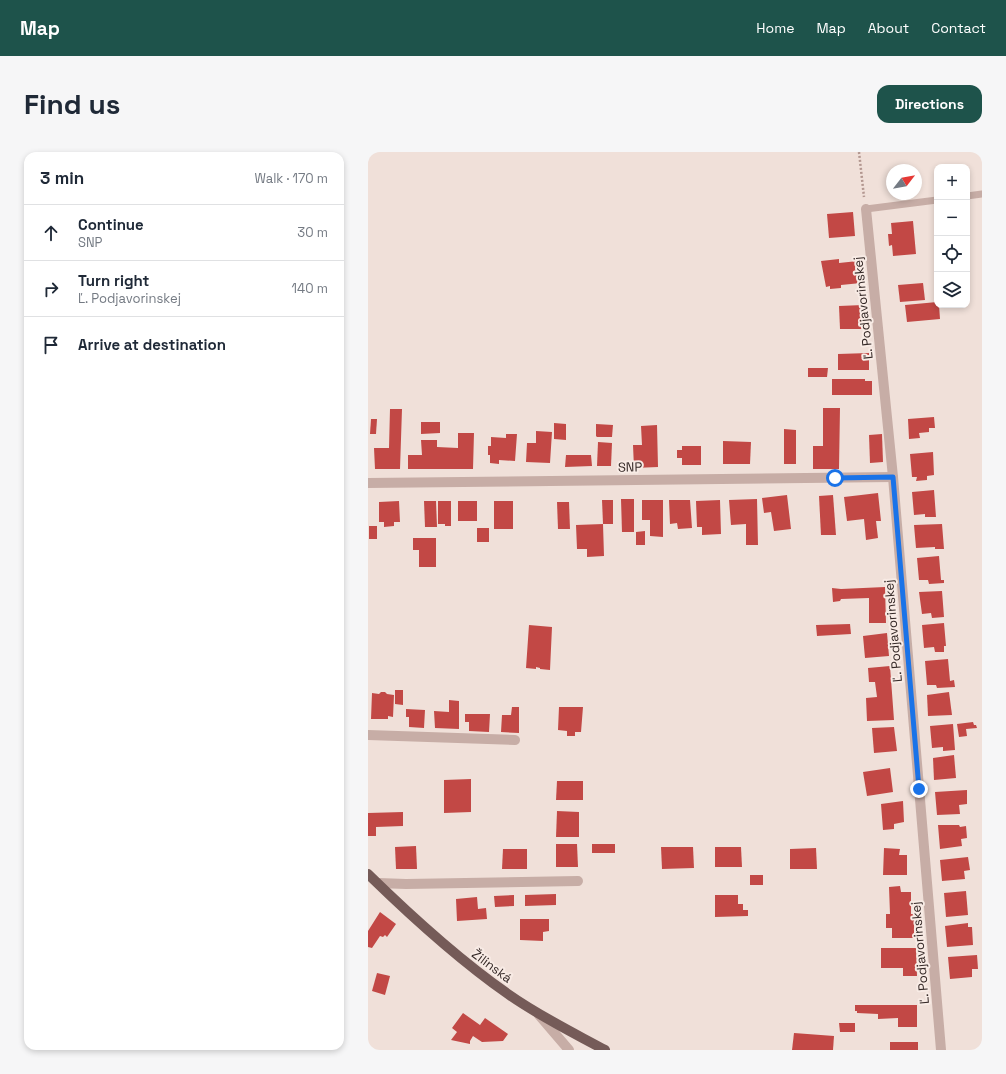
<!DOCTYPE html>
<html lang="en">
<head>
<meta charset="utf-8">
<style>
	:root { --surface:#fff; --page:#f6f6f7; --text:#1f2937; --muted:#747a83; --line:#e0e1e3; --accent:#1e534b }
	body { margin:0; font-family:"Space Grotesk",sans-serif; background:var(--page); color:var(--text) }
	.controls { position:absolute; right:12px; top:12px; display:grid; overflow:hidden; border-radius:8px; box-shadow:0 2px 6px #0003 }
	.controls button { width:36px; height:36px; display:grid; place-items:center; padding:0; border:0; border-bottom:1px solid var(--line); background:var(--surface); color:var(--text); font:20px sans-serif }
	.compass { position:absolute; left:518px; top:12px; width:36px; height:36px; border-radius:50%; background:var(--surface); box-shadow:0 2px 6px #0003; rotate:59deg }
	.stop { position:absolute; width:12px; height:12px; margin:-9px; border:3px solid #1a73e8; border-radius:50%; background:#fff }
	.stop.end { background:#1a73e8; border-color:#fff; box-shadow:0 1px 4px #0008 }
	.list { margin:0; padding:0; list-style:none }
	h2 { display:flex; justify-content:space-between; align-items:center; height:52px; margin:0; padding:0 16px; font-size:17px }
	h2 small { font-size:13px; font-weight:400; color:var(--muted) }
	.list li { display:grid; grid-template-columns:26px 1fr auto; gap:12px; align-items:center; box-sizing:border-box; height:56px; padding:0 16px; border-top:1px solid var(--line) }
	.list b { display:block; font-size:15px; white-space:nowrap }
	.list p { margin:0; font-size:13px; white-space:nowrap; color:var(--muted) }
	.list em { font-size:13px; font-style:normal; color:var(--muted) }
	.icon { flex:none; width:22px; height:22px; fill:none; stroke:currentColor; stroke-width:2; stroke-linecap:round; stroke-linejoin:round }
	.map { position:relative; flex:none; width:614px; height:898px; overflow:hidden; border-radius:12px }
	header { display:flex; align-items:center; gap:24px; box-sizing:border-box; height:56px; padding:0 20px; background:var(--accent); color:#fff }
	header strong { font-size:19px }
	nav { display:flex; gap:22px; margin-inline-start:auto; font-size:14px }
	.intro { display:flex; align-items:center; justify-content:space-between; box-sizing:border-box; height:96px; padding:0 24px }
	h1 { margin:0; font-size:28px }
	.button { padding:10px 18px; border-radius:12px; background:var(--accent); color:#fff; font-size:14px; font-weight:700 }
	main { display:flex; gap:24px; padding:0 24px }
	aside { flex:1; background:var(--surface); border-radius:12px; box-shadow:0 2px 6px #0003 }
	.map>svg:first-child { display:block }
</style>
</head>
<body>
<header>
<strong>Map</strong>
<nav><a>Home</a><a>Map</a><a>About</a><a>Contact</a></nav>
</header>
<div class="intro"><h1>Find us</h1><a class="button">Directions</a></div>
<main>
<aside>
<h2>3 min<small>Walk · 170 m</small></h2>
<ul class="list">
<li><svg class="icon" aria-label="ahead" viewBox="0 0 24 24"><path d="M12 20V5M6 11l6-6 6 6"/></svg><div><b>Continue</b><p>SNP</p></div><em>30 m</em></li>
<li><svg class="icon" aria-label="right" viewBox="0 0 24 24"><path d="M7 20v-9h11M14 6l5 5-5 5"/></svg><div><b>Turn right</b><p>Ľ. Podjavorinskej</p></div><em>140 m</em></li>
<li><svg class="icon" aria-label="arrive" viewBox="0 0 24 24"><path d="M6 21V4h12l-3 4 3 4H6"/></svg><div><b>Arrive at destination</b></div></li>
</ul>
</aside>
<div class="map">
<svg width="614" height="898" viewBox="0 0 614 898">
	<rect width="100%" height="100%" fill="#f0e0d9"/>
	<!-- building -->
	<g fill="#c24845">
		<path d="M485 60 487 84 461 86 459 62Z"/>
		<path d="M566 65H569V78H568Z"/>
		<path d="M545 69 548 102 525 104 524 93 521 94 520 82H524L523 71Z"/>
		<path d="M471 107V111L490 109 493 131 473 133V136L462 137V134L458 135 453 109Z"/>
		<path d="M555 131 557 148 532 150 530 133Z"/>
		<path d="M569 150V153H571L572 167 539 170 537 153Z"/>
		<path d="M495 153 496 177H472L471 154Z"/>
		<path d="M501 201V218H470V202Z"/>
		<path d="M440 216H460L459 225H440Z"/>
		<path d="M464 227H497V229H504V243H464Z"/>
		<path d="M455 256H472L471 317H445V294H455Z"/>
		<path d="M22 257H34L32 317H7L6 296H21Z"/>
		<path d="M566 265 567 276H561V280L551 281 552 286 541 287 540 267Z"/>
		<path d="M3 267H9L8 282H2Z"/>
		<path d="M53 270H72V281L53 282Z"/>
		<path d="M186 271 198 272V288L186 287Z"/>
		<path d="M228 272 245 273 244 285H229L228 284Z"/>
		<path d="M289 273 290 315 266 316 265 293H274L273 274Z"/>
		<path d="M416 277 428 278V312H416Z"/>
		<path d="M168 279 184 280 182 311 158 310 159 291H168Z"/>
		<path d="M90 281H106L105 317H40V303H54L53 288H69V295L90 296Z"/>
		<path d="M138 282H149L147 309 131 308V312L122 311V303H120V294H123V285L138 286Z"/>
		<path d="M514 282 515 310 502 311 501 283Z"/>
		<path d="M355 289 383 290 382 312H355Z"/>
		<path d="M230 290 244 291 243 314H229Z"/>
		<path d="M314 294H333V313H314V306H309V298H314Z"/>
		<path d="M565 300 566 323 559 324V328L548 329 549 325H544L542 302Z"/>
		<path d="M198 303H223L224 314 197 315Z"/>
		<path d="M566 338 568 365H557V362L546 363 544 340Z"/>
		<path d="M510 341 513 369H508L510 386 498 388 496 367 479 369 476 345Z"/>
		<path d="M419 343 423 377 406 379 403 360 396 361 394 346Z"/>
		<path d="M465 343 468 383H453L451 344Z"/>
		<path d="M253 347H266V380H254Z"/>
		<path d="M389 347 390 393H378V372L363 373 361 348Z"/>
		<path d="M234 348H245V372H235Z"/>
		<path d="M274 348H295V385L282 384V368H274Z"/>
		<path d="M301 348H322L324 376 310 377 309 371 302 372Z"/>
		<path d="M352 348 353 382 334 383V375H329L328 349Z"/>
		<path d="M31 349 32 370H26V374L16 375V370H11V350Z"/>
		<path d="M56 349H68L69 375H57Z"/>
		<path d="M70 349H83V374H77V372H70Z"/>
		<rect x="90" y="349" width="19" height="20"/>
		<rect x="126" y="349" width="19" height="28"/>
		<path d="M189 350H201L202 377H190Z"/>
		<path d="M235 372 236 404 219 405V397H209L208 373Z"/>
		<path d="M574 372 576 397H567V395L548 396 546 373Z"/>
		<rect x="1" y="374" width="8" height="13"/>
		<rect x="109" y="376" width="12" height="14"/>
		<path d="M277 379V393H268V380Z"/>
		<path d="M45 386H68V415H51V398H45Z"/>
		<path d="M571 404 573 428H576V431L561 432 560 428H551L549 406Z"/>
		<path d="M517 435 518 471H501V446L473 447 472 449 465 450 464 436 473 437Z"/>
		<path d="M574 439 576 465 564 466 563 461 554 462 551 440Z"/>
		<path d="M576 471 578 494H576V500H567L566 495 556 496 554 473Z"/>
		<path d="M482 472 483 482 449 484 448 473Z"/>
		<path d="M161 473 184 475 182 518 172 517V516L168 515V517L158 516Z"/>
		<path d="M519 481 521 504 497 506 495 484Z"/>
		<path d="M580 507 582 529 586 528 587 535 569 536 568 533H559L557 509Z"/>
		<path d="M522 514 526 568 499 569 498 546 509 545 507 530H501L500 516Z"/>
		<path d="M27 538H35V553L27 552Z"/>
		<path d="M13 540H17L19 542 26 543 25 565 20 564V567H3L4 541 11 542Z"/>
		<path d="M581 540 584 563 560 564 559 543Z"/>
		<path d="M81 548 91 549V577L67 576 66 559 81 560Z"/>
		<path d="M144 555H151V581L133 580 134 563H143Z"/>
		<path d="M191 555H215L213 580H207V584H199V579L190 578Z"/>
		<path d="M38 557 57 558 56 576 41 575V565H38Z"/>
		<path d="M97 562H122L121 580 101 579V570H97Z"/>
		<path d="M605 570 606 573H608L609 576 598 577 599 584 591 585 589 572Z"/>
		<path d="M585 572 587 598 575 599V595L564 596 562 574Z"/>
		<path d="M526 575 529 599 506 601 504 576Z"/>
		<path d="M586 603 588 626 566 628 565 606Z"/>
		<path d="M522 616 525 640 499 644 495 620Z"/>
		<path d="M103 627V660L76 661V628Z"/>
		<path d="M189 629H215V648H188Z"/>
		<path d="M599 638V652L591 653 592 662 569 663 567 640Z"/>
		<path d="M535 649 536 670 526 672V677L515 678 513 652Z"/>
		<path d="M189 659 211 660V685H188Z"/>
		<path d="M35 660V674L8 675V684H0V661Z"/>
		<path d="M570 673H591L592 675 598 674 599 686 593 687 594 694 572 697Z"/>
		<path d="M188 692H209L210 715H188Z"/>
		<rect x="224" y="692" width="23" height="9"/>
		<path d="M48 694 49 717H28L27 695Z"/>
		<path d="M293 695H325L326 716 294 717Z"/>
		<path d="M347 695H373L374 715H347Z"/>
		<path d="M448 696 449 717H422V697Z"/>
		<path d="M516 696 532 697 531 703H539V723H515Z"/>
		<path d="M135 697H159V717H134Z"/>
		<path d="M600 705 602 718 596 719 597 727 574 729 572 708Z"/>
		<rect x="382" y="723" width="13" height="10"/>
		<path d="M532 734 533 740H543V762H546V786H524V776H518V762H522L521 735Z"/>
		<path d="M598 739 600 763 578 765 576 741Z"/>
		<path d="M188 742V753L157 754V743Z"/>
		<path d="M146 743V754L127 755 126 744Z"/>
		<path d="M347 743H370V752H375V758H380V764L347 765Z"/>
		<path d="M109 745 110 757 118 756 119 767 89 769 88 747Z"/>
		<path d="M12 760 28 772 19 785 17 783 15 785 12 784 4 796 0 795V779Z"/>
		<path d="M152 767H181V779L175 780V789L152 788Z"/>
		<path d="M600 771V775H604L605 793 579 795 577 774Z"/>
		<path d="M513 796H548L549 824H535V816H513Z"/>
		<path d="M609 803 610 817H604V825L582 827 580 805Z"/>
		<path d="M9 821 22 824 17 843 4 839Z"/>
		<path d="M487 853H549V875H530V866L510 867V862L489 861V859H487Z"/>
		<path d="M95 861 112 873 117 866 140 882 135 889 114 890 105 884 102 889V892L83 888 89 880 84 876Z"/>
		<path d="M471 871H487V880H472Z"/>
		<path d="M426 881 466 884 465 898H424Z"/>
		<rect x="522" y="890" width="28" height="8"/>
	</g>
	<g fill="none" stroke-linecap="round" stroke-linejoin="round">
		<!-- path -->
		<path stroke="#b39790" stroke-width="2.5" stroke-dasharray="2 2" stroke-linecap="butt" d="M491 0 496 45"/>
		<!-- service -->
		<g stroke="#c7ada6" stroke-width="7">
			<path d="M599 44 614 42"/>
			<path d="M498 57 569 48"/>
		</g>
		<!-- minor -->
		<g stroke="#c7ada6" stroke-width="10">
			<path d="M498 57 525 325 573 898"/>
			<path d="M0 331 525 325"/>
			<path d="M0 583 147 588"/>
			<path d="M10 731 38 732 210 729"/>
			<path d="M171 863 201 898"/>
		</g>
		<!-- primary -->
		<path stroke="#755b58" stroke-width="10" d="M0 722C44 765 90 807 140 842 171 864 204 880 237 898"/>
	</g>
	<g fill="none" stroke-linecap="round" stroke-linejoin="round">
		<!-- route -->
		<path stroke="#1a73e8" stroke-width="5" d="M467 326 525 325 551 637"/>
	</g>
	<g text-anchor="middle" dominant-baseline="central" stroke-width="4" stroke-linejoin="round" paint-order="stroke">
		<!-- street labels -->
		<g font-size="13" fill="#342826" stroke="#f8ebe5">
			<text transform="translate(495 156) rotate(-96)">Ľ. Podjavorinskej</text>
			<text transform="translate(262 315) rotate(-1)">SNP</text>
			<text transform="translate(525 479) rotate(-95)">Ľ. Podjavorinskej</text>
			<text transform="translate(552 801) rotate(-95)">Ľ. Podjavorinskej</text>
			<text transform="translate(124 814) rotate(37)">Žilinská</text>
		</g>
	</g>
</svg>
<div class="controls">
<button>+</button>
<button>−</button>
<button><svg class="icon" aria-label="locate" viewBox="0 0 24 24"><circle cx="12" cy="12" r="6"/><path d="M12 2v4M12 18v4M2 12h4M18 12h4"/></svg></button>
<button><svg class="icon" aria-label="layers" viewBox="0 0 24 24"><path d="M12 4l9 5-9 5-9-5zM3 14l9 5 9-5"/></svg></button>
</div>
<svg class="compass" viewBox="-18 -18 36 36"><path d="M0-13l5 13h-10z" fill="#e53935"/><path d="M0 13l5-13h-10z" fill="#747a83"/></svg>
<div class="stop" style="left:467px;top:326px"></div>
<div class="stop end" style="left:551px;top:637px"></div>
</div>
</main>
</body>
</html>
